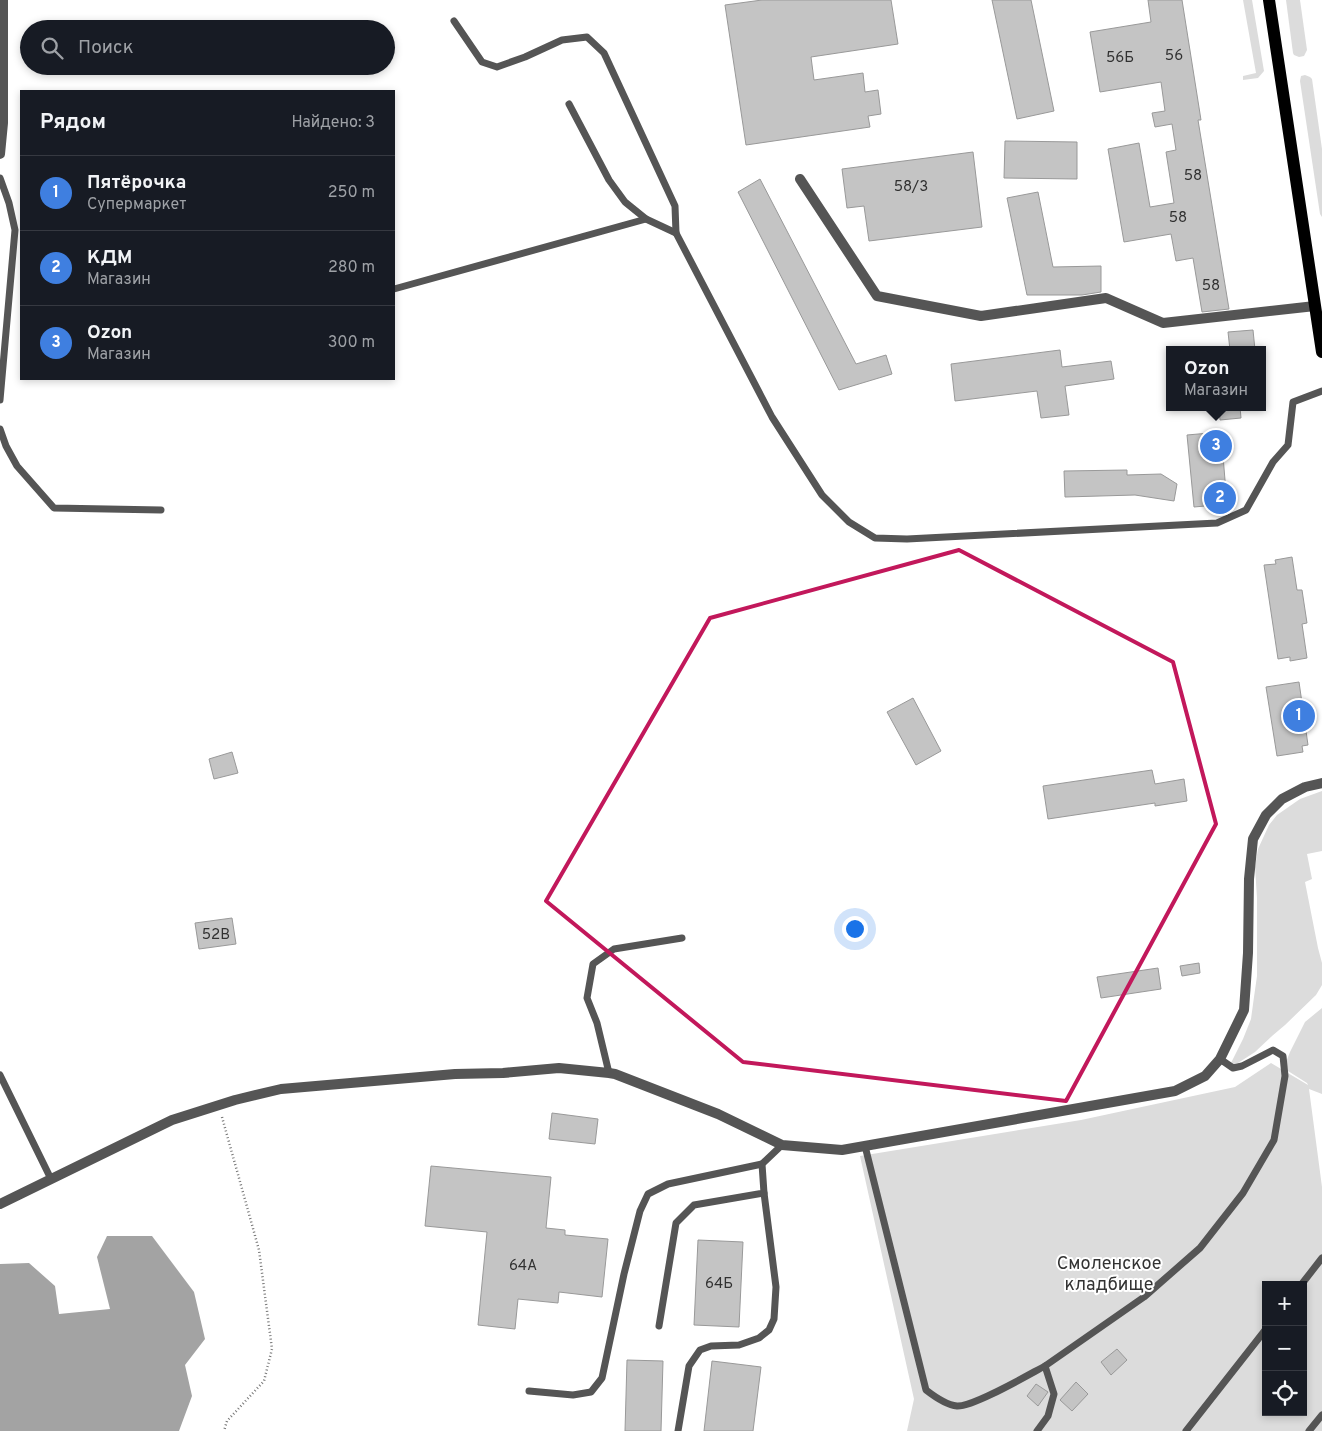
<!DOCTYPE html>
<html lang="ru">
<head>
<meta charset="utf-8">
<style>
	:root { --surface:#171b24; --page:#242831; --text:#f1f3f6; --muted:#9ea1a6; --line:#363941; --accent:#b45309 }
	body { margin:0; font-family:Overpass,sans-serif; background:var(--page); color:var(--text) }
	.controls { position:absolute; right:15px; bottom:15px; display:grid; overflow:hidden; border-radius:0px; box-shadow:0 2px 8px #0003 }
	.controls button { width:45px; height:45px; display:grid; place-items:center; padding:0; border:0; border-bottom:1px solid var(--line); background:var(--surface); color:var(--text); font:25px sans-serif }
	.you { position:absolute; left:854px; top:928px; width:18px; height:18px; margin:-12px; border:4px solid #fff; border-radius:50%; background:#1a73e8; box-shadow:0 0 0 8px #1a73e833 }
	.badge { display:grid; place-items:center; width:32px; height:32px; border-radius:50%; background:var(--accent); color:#fff; font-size:16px; font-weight:700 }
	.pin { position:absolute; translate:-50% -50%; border:2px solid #fff; box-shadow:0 1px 5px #0006 }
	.popup { position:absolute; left:1166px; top:346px; width:100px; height:65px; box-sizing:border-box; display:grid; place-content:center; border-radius:0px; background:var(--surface); filter:drop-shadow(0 1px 4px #0005); font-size:16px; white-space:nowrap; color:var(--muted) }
	.popup b { font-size:19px; color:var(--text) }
	.popup::after { content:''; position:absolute; left:50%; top:100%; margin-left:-10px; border:10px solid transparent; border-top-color:var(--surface) }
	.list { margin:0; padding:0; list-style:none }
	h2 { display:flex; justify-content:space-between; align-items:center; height:65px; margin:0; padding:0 20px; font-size:21px }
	h2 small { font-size:16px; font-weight:400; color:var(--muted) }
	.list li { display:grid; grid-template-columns:32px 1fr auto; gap:15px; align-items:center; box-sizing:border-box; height:75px; padding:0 20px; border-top:1px solid var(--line) }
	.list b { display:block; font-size:19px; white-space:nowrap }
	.list p { margin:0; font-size:16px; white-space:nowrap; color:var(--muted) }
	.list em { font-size:16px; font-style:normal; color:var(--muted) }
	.icon { flex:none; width:28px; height:28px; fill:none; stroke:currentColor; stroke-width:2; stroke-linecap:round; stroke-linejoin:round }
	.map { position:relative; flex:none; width:1322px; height:1431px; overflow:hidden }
	.search { position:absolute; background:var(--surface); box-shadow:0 2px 8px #0003; left:20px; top:20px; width:375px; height:55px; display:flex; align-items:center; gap:12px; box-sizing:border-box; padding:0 18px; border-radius:28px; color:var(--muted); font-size:19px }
	.panel { position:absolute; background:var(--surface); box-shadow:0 2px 8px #0003; left:20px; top:90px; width:375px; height:290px; border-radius:0px }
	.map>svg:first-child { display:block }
</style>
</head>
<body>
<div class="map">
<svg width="1322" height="1431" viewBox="0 0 1322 1431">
	<rect width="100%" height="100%" fill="#fff"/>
	<!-- green -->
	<g fill="#dcdcdc" fill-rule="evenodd">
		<path d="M1243 0H1252L1264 71 1258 78 1243 80V76L1256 73Z"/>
		<path d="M1286 0H1300L1307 50 1304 56 1299 57 1294 55 1293 53Z"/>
		<path d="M1305 75 1310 77 1312 79 1322 149V217L1320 214 1300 81 1301 76Z"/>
		<path d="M1322 791V851L1307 854 1312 879 1305 882 1318 948 1322 963V985L1316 995 1285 1025 1272 1036 1255 1052 1238 1063 1230 1065 1243 1039 1251 1019 1254 997 1257 976V898L1255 867 1258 849 1269 825 1277 815 1300 799Z"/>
		<path d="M1322 1008V1094L1309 1089 1322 1187V1431H907L914 1399 860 1156 1081 1120 1235 1087 1271 1063 1308 1085 1307 1083 1288 1071 1286 1062 1290 1052 1305 1022ZM1266 1285H1303V1412H1266Z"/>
	</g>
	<!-- water -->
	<path fill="#a3a3a3" d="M107 1236H152L194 1292 205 1339 185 1365 192 1396 179 1431H0V1264L29 1263 55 1286 59 1314 110 1309 97 1257Z"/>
	<!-- building -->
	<g fill="#c4c4c4" stroke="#999">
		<path d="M762 0H891L898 44 811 57 814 80 863 73 865 92 878 90 881 114 868 116 870 127 746 145 725 5Z"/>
		<path d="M992 0H1031L1054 111 1017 119Z"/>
		<path d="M1148 0H1182L1201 120H1198L1229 309 1202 312 1193 258 1176 261 1171 234 1124 242 1108 149 1139 143 1150 207 1174 203 1166 152 1176 150 1172 124 1155 127 1152 113 1165 111 1161 82 1100 92 1090 32 1151 22Z"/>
		<path d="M1005 141 1077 142V179L1004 178Z"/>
		<path d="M973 152 982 227 869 241 864 206 847 208 842 169Z"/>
		<path d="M760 179 856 364 886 355 892 374 839 390 738 192Z"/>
		<path d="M1038 192 1053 267 1101 266V292L1082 295H1027L1007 198Z"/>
		<path d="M1253 330 1255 350H1230L1228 332Z"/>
		<path d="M1060 350 1062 367 1111 361 1114 379 1065 386 1069 415 1041 418 1037 391 955 401 951 364Z"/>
		<path d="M1219 407H1240L1241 418 1220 420Z"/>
		<path d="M1221 432 1227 504 1194 507 1187 435Z"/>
		<path d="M1127 470V475L1161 474 1177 484 1174 501 1135 495 1065 497 1064 471Z"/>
		<path d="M1292 557 1297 590H1302L1307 623 1302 624 1307 658 1290 661V657L1278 659 1264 565 1276 564 1275 560Z"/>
		<path d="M1299 682 1308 745 1302 746 1303 752 1277 756 1266 687Z"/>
		<path d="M913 698 941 751 916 765 887 712Z"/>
		<path d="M232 752 238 773 214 779 209 759Z"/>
		<path d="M1152 770 1155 784 1184 779 1187 801 1155 806V803L1048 819 1043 786Z"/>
		<path d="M232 918 236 944 199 949 195 923Z"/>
		<path d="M1199 963 1200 973 1182 976 1180 966Z"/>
		<path d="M1158 968 1161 989 1101 998 1097 977Z"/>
		<path d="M552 1113 598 1119 595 1144 549 1139Z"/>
		<path d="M431 1166 551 1177 546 1228 565 1230V1235L608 1239 602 1297 559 1292 558 1303 518 1299 515 1329 478 1325 487 1232 425 1226Z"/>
		<path d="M698 1240 743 1242 739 1327 694 1325Z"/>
		<path d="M1117 1349 1127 1360 1111 1375 1101 1362Z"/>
		<path d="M627 1360 663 1361 661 1431H625Z"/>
		<path d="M712 1361 761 1367 753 1431H704Z"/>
		<path d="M1076 1382 1088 1394 1072 1411 1060 1400Z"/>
		<path d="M1036 1384 1048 1392 1038 1406 1027 1396Z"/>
	</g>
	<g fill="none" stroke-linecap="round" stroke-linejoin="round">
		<!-- path -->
		<path stroke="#777" stroke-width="2.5" stroke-dasharray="1 2.5" stroke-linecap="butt" d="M222 1117 259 1250 272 1349 264 1381 227 1421 224 1431"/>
		<!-- lane -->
		<g stroke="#555" stroke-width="7">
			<path d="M454 21 482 62 497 67 525 57 562 40 587 37 604 53 675 206 676 233 772 417 822 495 849 522 875 538 907 539 1217 523 1246 510 1273 462 1288 445 1293 402 1322 391"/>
			<path d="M569 104 609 180 625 202 646 219"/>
			<path d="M0 178 9 203 15 230 0 400"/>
			<path d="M394 289 646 219 676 233"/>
			<path d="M0 429 6 446 17 466 54 508 161 510"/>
			<path d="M609 1073 597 1023 587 998 593 964 614 949 682 938"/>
			<path d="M0 1075 51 1179"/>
			<path d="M865 1146 926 1390C935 1397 946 1405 957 1406 973 1407 1028 1375 1045 1366"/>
			<path d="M1301 1285 1322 1258"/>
			<path d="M659 1326 676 1223 694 1205 764 1193 762 1164 782 1145"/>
			<path d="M529 1391 573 1395 591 1392 602 1378 624 1274 640 1211 648 1194 668 1184 762 1164"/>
			<path d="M678 1431 689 1366 700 1350 711 1346 739 1345 759 1338 769 1330 774 1319 776 1287 764 1193"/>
			<path d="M1037 1431 1048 1416 1054 1394 1045 1366 1144 1297 1200 1248 1243 1193 1274 1140 1285 1076 1283 1056 1273 1050 1242 1066 1233 1068 1220 1059"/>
			<path d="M1186 1431 1266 1329"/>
			<path d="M1309 1431 1322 1415"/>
		</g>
		<!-- street -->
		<g stroke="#555" stroke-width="10">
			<path d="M0 154 3 123V0"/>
			<path d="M800 179 877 296 981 316 1106 298 1163 323 1315 306"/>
			<path d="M0 1204 172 1120 235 1100 281 1089 455 1074 503 1073 559 1068 609 1073 615 1074 718 1114 782 1145 842 1150 1175 1091 1205 1076 1220 1059 1244 1010 1248 953 1249 879 1253 839 1266 815 1282 799 1305 787 1322 783"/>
		</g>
		<!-- primary -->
		<path stroke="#000" stroke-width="12" d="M1269 0 1322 352"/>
	</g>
	<!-- marked area -->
	<path fill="none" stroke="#c2185b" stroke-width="4" stroke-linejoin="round" d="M959 550 1173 662 1216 824 1066 1101 743 1062 546 901 710 618Z"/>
	<g text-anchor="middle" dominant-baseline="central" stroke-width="4" stroke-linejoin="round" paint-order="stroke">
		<!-- number labels -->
		<g font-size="15" fill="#313131">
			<text x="1174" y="56">56</text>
			<text x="1120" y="58">56Б</text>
			<text x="1193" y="176">58</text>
			<text x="911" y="187">58/3</text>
			<text x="1178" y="218">58</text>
			<text x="1211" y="286">58</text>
			<text x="216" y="935">52В</text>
			<text x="523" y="1266">64А</text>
			<text x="719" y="1284">64Б</text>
		</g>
		<!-- park labels -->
		<g font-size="18" fill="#333" stroke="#fff">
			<text x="1109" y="1264">Смоленское<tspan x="1109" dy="21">кладбище</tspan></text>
		</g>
	</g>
</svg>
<div class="controls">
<button>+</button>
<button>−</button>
<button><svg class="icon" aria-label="locate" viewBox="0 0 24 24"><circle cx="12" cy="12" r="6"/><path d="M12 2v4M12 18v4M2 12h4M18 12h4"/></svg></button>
</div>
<div class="you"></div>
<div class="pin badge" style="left:1299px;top:716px;background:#3f7fe0">1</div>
<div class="pin badge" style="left:1220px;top:498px;background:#3f7fe0">2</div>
<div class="pin badge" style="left:1216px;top:446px;background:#3f7fe0">3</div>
<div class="popup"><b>Ozon</b>Магазин</div>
<div class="search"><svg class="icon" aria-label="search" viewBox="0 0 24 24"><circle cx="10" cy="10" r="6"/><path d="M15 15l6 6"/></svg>Поиск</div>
<section class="panel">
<h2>Рядом<small>Найдено: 3</small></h2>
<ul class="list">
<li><span class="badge" style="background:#3f7fe0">1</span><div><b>Пятёрочка</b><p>Супермаркет</p></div><em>250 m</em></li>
<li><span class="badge" style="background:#3f7fe0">2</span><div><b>КДМ</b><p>Магазин</p></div><em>280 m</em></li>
<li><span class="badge" style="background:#3f7fe0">3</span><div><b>Ozon</b><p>Магазин</p></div><em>300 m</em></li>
</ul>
</section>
</div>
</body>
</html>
